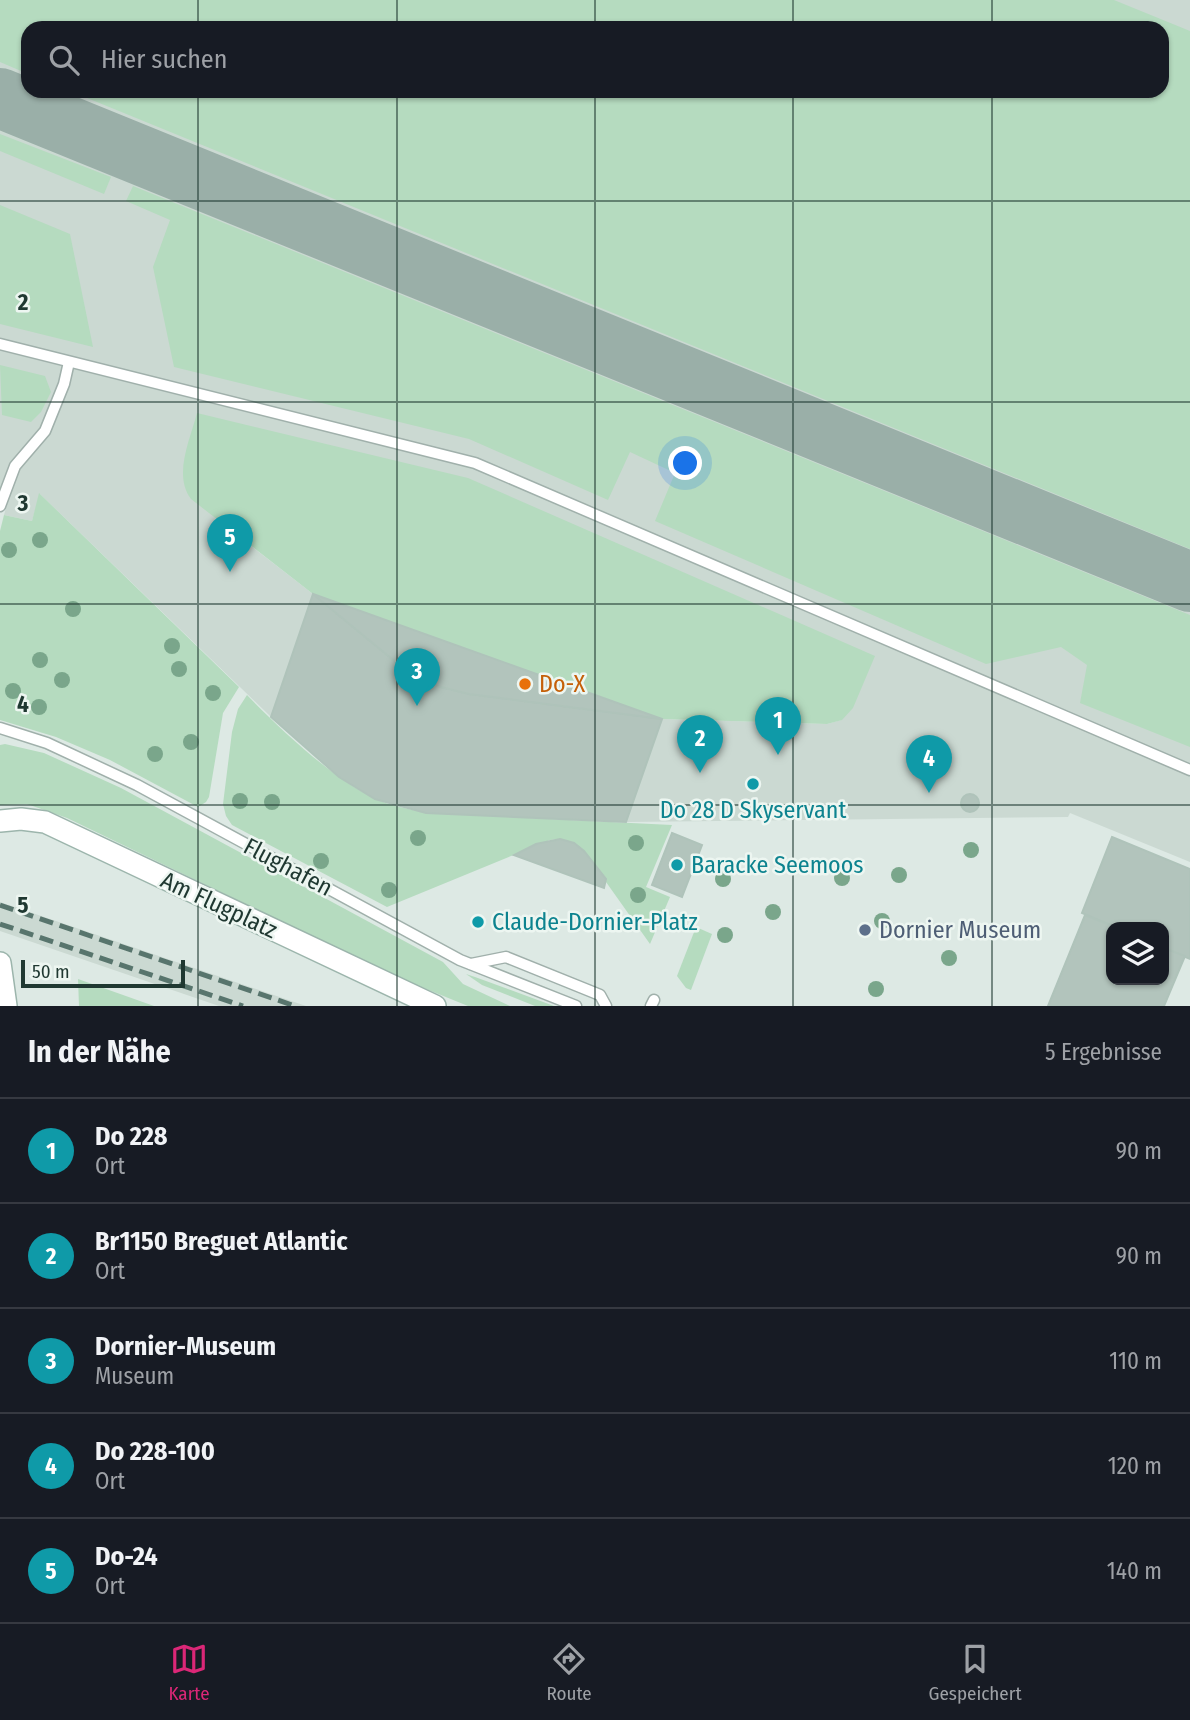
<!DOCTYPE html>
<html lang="de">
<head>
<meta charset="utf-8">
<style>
	:root { --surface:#171b24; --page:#242831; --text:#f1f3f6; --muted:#9ea1a6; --line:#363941; --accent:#db2777 }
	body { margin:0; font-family:"Fira Sans Condensed",sans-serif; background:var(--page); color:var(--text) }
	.controls { position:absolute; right:21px; bottom:21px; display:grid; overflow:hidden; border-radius:14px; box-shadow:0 2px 5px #0004 }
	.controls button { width:63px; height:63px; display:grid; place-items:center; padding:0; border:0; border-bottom:2px solid var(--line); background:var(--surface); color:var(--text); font:35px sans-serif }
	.scale { position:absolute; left:21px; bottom:18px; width:164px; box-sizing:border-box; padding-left:7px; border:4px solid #1f3831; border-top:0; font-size:19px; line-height:24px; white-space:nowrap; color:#1f3831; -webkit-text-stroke:5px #edf6f1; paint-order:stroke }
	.you { position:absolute; left:686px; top:464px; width:24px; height:24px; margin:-18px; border:5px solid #fff; border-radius:50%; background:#1a73e8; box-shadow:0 0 0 10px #1a73e833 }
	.badge { display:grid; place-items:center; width:46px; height:46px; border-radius:50%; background:var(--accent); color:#fff; font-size:23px; font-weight:700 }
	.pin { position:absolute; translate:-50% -58px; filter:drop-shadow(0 2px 4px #0008) }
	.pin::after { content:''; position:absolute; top:37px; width:24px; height:21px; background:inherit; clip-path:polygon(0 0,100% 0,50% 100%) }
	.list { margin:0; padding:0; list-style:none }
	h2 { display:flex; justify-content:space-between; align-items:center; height:91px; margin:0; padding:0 28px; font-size:30px }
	h2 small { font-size:23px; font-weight:400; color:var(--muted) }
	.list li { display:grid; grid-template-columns:46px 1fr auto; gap:21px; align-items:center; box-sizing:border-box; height:105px; padding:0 28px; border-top:2px solid var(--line) }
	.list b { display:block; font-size:26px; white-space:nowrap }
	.list p { margin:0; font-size:23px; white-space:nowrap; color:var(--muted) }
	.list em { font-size:23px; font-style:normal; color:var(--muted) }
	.icon { flex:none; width:38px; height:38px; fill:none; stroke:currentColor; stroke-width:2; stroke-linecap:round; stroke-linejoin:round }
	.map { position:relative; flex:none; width:1190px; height:1006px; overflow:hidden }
	.search { position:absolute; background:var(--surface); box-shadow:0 2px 5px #0004; left:21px; right:21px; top:21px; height:77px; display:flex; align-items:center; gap:18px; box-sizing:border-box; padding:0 24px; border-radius:21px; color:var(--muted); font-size:26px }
	.sheet { height:616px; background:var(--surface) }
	nav { display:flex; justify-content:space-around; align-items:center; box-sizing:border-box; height:98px; border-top:2px solid var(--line); background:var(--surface); font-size:19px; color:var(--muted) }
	nav a { display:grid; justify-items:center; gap:4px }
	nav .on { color:var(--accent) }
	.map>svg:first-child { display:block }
</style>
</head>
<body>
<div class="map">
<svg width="1190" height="1006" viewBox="0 0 1190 1006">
	<rect width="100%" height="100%" fill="#dde9e4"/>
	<!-- built -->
	<g fill="#cbd9d2" fill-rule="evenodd">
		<path d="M0 0H1190V862L1070 813 1068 817 626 822 662 719 827 724 841 720 215 518 313 594 271 717 40 494 32 521 4 515 9 497 0 494ZM28 28H1162V91H28Z"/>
		<path d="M0 902 306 1006H219L0 931Z"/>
	</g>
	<!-- green -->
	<g fill="#b5dbbf">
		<path d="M0 0H1114L1190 31V549L70 91H1162V28H28V74L0 62Z"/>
		<path d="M0 134 111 177 104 194 0 151Z"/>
		<path d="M133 186 1190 615V747L1080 703 1087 665 1061 647 986 664 655 521 675 473 630 452 608 500 469 439 174 367 153 267 170 220 126 201Z"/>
		<path d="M0 205 70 234 93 347 0 324Z"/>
		<path d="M0 365 45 376 51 392 41 412 31 422 2 415Z"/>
		<path d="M197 413 468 478 875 656 853 708 842 720 827 724 662 719 313 594 191 499C173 475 190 440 197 413Z"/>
		<path d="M39 493 239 687 223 713 209 797 206 802 198 807 110 760 56 737 0 720V531L4 515 32 521Z"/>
		<path d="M247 695C280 729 332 778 374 798 390 806 409 809 426 813L672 825 646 887 670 897 650 944 584 851 574 843 560 839 550 840 387 907 232 825 226 816 223 804 232 732 238 709Z"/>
		<path d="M5 744 44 753 121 788 443 962 463 984 510 1006H468L399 978 67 818 27 804 0 805V745Z"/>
		<path d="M696 927 712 934 691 990 686 988 677 976Z"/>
		<path d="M466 974 475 977 554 1006H535L482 985Z"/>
		<path d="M78 979 154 1006H79Z"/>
	</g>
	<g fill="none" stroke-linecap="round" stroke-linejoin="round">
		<!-- taxiway -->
		<path stroke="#9aafa8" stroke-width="60" d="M0 98 1190 582"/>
	</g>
	<!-- building -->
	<g fill="#b2c4bc" stroke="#afc3ba" stroke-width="2">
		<path d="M313 594 397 663 417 678 441 687 469 694 662 719 626 822 426 813 375 799 339 777 271 717Z"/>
		<path d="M313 594 662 719 469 694 441 687 417 678 397 663Z"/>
		<circle cx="970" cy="803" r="9"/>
		<path d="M672 833 702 845 682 897 652 885Z"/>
		<path d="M1112 837 1190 869V959L1164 948V927H1115L1082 913Z"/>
		<path d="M560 839 574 843 584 851 606 879 604 888 514 855 536 844Z"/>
		<path d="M1085 915 1115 927H1111V980H1164V948L1185 956 1164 1006H1048Z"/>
	</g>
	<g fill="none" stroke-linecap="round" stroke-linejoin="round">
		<!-- lane casing -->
		<g stroke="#a0b0ab" stroke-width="13">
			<g id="lane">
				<path d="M0 344 475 463 1190 770"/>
				<path d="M0 506 15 466 45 431 64 384 69 362"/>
				<path d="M0 728 47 743 137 785 460 960 576 1006"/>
				<path d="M471 964 506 957 600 995 606 1006"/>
				<path d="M651 1006 654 1000"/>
			</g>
		</g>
		<!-- secondary casing -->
		<g stroke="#9cb5ac" stroke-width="24">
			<g id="secondary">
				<path d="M0 821 21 819 45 822 435 1006"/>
				<path d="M0 963 6 1006"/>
			</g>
		</g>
		<!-- lane -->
		<use href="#lane" stroke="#fff" stroke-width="10"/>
		<!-- secondary -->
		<use href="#secondary" stroke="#fff" stroke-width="21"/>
		<!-- rail -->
		<g stroke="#58756d" stroke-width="5" stroke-dasharray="14 7" stroke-linecap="butt">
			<path d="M0 905 295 1006"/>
			<path d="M0 924 243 1006"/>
		</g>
	</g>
	<!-- trees -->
	<g fill="#7aa68b">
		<circle cx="40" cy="540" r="8"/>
		<circle cx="9" cy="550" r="8"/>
		<circle cx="73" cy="609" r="8"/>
		<circle cx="172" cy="646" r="8"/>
		<circle cx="40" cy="660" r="8"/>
		<circle cx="179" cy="669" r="8"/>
		<circle cx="62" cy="680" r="8"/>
		<circle cx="13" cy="691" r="8"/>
		<circle cx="213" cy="693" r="8"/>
		<circle cx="39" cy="707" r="8"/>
		<circle cx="191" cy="742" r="8"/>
		<circle cx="155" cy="754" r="8"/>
		<circle cx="240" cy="801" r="8"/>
		<circle cx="272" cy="802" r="8"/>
		<circle cx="418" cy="838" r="8"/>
		<circle cx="636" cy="843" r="8"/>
		<circle cx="971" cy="850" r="8"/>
		<circle cx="321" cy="861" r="8"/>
		<circle cx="899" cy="875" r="8"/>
		<circle cx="842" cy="878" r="8"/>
		<circle cx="723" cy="879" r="8"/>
		<circle cx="389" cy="890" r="8"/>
		<circle cx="638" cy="895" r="8"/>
		<circle cx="773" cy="912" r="8"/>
		<circle cx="882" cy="921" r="8"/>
		<circle cx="1017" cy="932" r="8"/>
		<circle cx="725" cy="935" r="8"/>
		<circle cx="949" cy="958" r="8"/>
		<circle cx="876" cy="989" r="8"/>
	</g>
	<!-- grid -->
	<path fill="none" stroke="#1f3831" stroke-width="2" stroke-opacity="0.55" d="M198 0V28M397 0V28M595 0V28M793 0V28M992 0V28M198 91V1006M397 91V1006M595 91V1006M793 91V1006M992 91V1006M0 201H1190M0 402H1190M0 604H1190M0 805H1190"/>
	<!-- markers -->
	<circle fill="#e8710a" stroke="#edf6f1" stroke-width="2.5" cx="525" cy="684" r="7"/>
	<g fill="#0f9aa8" stroke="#edf6f1" stroke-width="2.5">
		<circle cx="753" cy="784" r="7"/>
		<circle cx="677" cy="865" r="7"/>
		<circle cx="478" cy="922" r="7"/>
	</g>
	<circle fill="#5c6f8a" stroke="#edf6f1" stroke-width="2.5" cx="865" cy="930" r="7"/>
	<g text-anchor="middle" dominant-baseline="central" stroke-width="5" stroke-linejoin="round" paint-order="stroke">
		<!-- food labels -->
		<g font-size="24" fill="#c56008" stroke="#edf6f1" text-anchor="start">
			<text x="539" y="684">Do-X</text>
		</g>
		<!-- culture labels -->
		<g font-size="24" fill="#0d838f" stroke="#edf6f1" text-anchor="start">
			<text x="753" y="810" text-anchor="middle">Do 28 D Skyservant</text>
			<text x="691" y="865">Baracke Seemoos</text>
			<text x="492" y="922">Claude-Dornier-Platz</text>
		</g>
		<!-- street labels -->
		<g font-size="24" fill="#1f3831" stroke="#edf6f1">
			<text transform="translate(288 867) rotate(28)">Flughafen</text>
			<text transform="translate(219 905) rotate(25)">Am Flugplatz</text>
		</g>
		<!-- service labels -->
		<g font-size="24" fill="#4e5e75" stroke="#edf6f1" text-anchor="start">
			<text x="879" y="930">Dornier Museum</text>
		</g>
	</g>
	<g font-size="23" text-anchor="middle" font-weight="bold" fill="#1f3831" stroke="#edf6f1" stroke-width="5" stroke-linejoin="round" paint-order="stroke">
		<text x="23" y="310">2</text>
		<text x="23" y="511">3</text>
		<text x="23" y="712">4</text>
		<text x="23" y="913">5</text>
	</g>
</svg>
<div class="controls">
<button><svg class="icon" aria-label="layers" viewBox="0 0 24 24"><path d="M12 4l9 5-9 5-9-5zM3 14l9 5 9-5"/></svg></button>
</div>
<div class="scale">50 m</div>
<div class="you"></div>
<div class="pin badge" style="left:778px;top:755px;background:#0f9aa8">1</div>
<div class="pin badge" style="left:700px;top:773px;background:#0f9aa8">2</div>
<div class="pin badge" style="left:417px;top:706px;background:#0f9aa8">3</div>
<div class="pin badge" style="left:929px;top:793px;background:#0f9aa8">4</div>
<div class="pin badge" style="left:230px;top:572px;background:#0f9aa8">5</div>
<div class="search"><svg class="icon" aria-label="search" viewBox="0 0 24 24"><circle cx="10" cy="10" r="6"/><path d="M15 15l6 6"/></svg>Hier suchen</div>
</div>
<section class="sheet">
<h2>In der Nähe<small>5 Ergebnisse</small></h2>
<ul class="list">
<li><span class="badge" style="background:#0f9aa8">1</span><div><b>Do 228</b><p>Ort</p></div><em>90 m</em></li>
<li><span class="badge" style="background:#0f9aa8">2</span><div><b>Br1150 Breguet Atlantic</b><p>Ort</p></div><em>90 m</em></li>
<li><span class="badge" style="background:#0f9aa8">3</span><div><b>Dornier-Museum</b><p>Museum</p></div><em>110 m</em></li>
<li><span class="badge" style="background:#0f9aa8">4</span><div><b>Do 228-100</b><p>Ort</p></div><em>120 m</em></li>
<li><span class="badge" style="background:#0f9aa8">5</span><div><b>Do-24</b><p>Ort</p></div><em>140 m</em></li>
</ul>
</section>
<nav>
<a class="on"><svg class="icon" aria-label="map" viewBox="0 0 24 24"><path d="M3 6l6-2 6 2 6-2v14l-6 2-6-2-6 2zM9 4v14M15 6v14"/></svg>Karte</a>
<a><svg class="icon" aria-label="directions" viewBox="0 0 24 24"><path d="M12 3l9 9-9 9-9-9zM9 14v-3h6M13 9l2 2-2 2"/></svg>Route</a>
<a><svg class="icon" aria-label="saved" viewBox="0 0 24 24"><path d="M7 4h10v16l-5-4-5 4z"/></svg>Gespeichert</a>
</nav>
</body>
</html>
